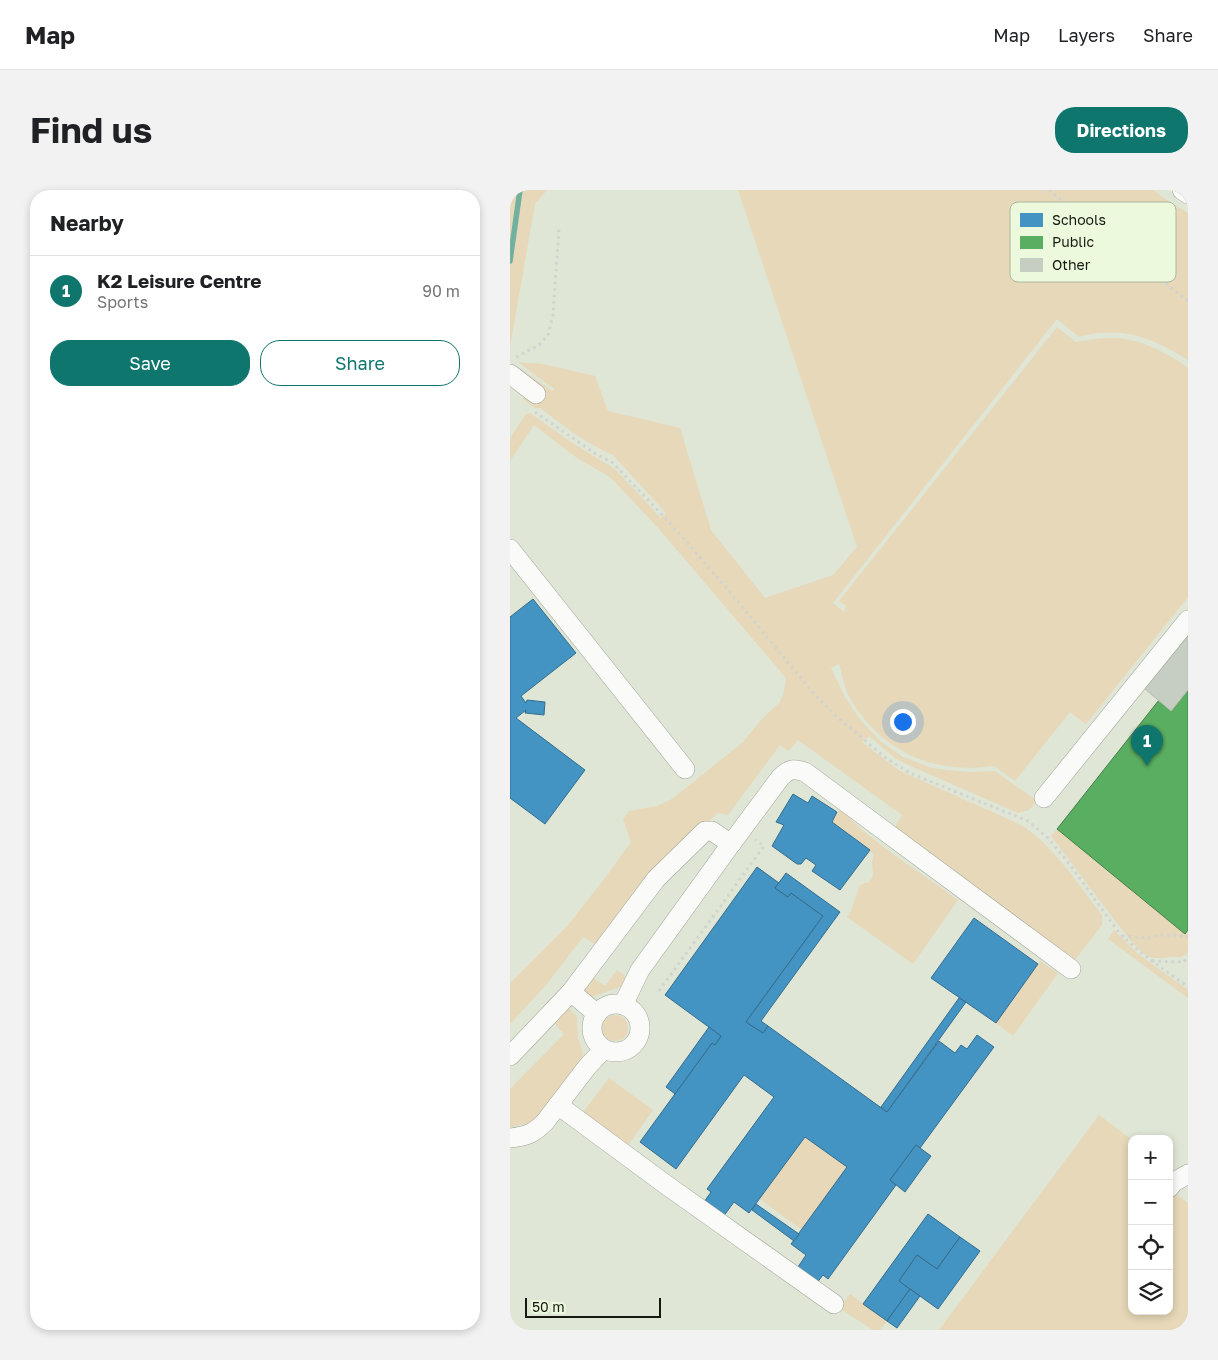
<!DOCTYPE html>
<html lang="en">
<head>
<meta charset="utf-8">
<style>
	:root { --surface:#fff; --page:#f2f2f2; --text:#202124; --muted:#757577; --line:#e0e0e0; --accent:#0f766e }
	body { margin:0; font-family:"Golos Text",sans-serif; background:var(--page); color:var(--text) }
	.controls { position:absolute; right:15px; bottom:15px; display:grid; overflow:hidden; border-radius:10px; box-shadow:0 2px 8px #0003 }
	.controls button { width:45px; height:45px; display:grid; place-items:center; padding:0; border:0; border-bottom:1px solid var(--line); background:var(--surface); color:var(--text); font:25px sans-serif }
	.scale { position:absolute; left:15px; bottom:12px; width:136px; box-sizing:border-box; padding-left:5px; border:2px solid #151910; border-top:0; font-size:14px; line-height:18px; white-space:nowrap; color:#151910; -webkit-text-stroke:4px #edf9dd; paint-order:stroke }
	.you { position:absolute; left:392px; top:531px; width:18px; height:18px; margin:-12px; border:4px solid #fff; border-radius:50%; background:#1a73e8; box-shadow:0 0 0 8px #1a73e833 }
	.badge { display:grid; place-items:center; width:32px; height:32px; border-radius:50%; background:var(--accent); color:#fff; font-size:16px; font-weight:700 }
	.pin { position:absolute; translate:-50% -41px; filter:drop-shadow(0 1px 2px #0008) }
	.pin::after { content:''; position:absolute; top:26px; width:18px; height:15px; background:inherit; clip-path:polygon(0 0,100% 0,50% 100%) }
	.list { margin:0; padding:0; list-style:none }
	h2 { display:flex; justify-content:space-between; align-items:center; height:65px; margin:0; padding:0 20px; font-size:21px }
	h2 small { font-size:16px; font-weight:400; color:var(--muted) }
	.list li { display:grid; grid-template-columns:32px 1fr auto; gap:15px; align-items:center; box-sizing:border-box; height:70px; padding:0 20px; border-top:1px solid var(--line) }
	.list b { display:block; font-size:19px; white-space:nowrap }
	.list p { margin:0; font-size:16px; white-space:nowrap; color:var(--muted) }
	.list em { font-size:16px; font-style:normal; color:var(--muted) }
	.actions { display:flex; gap:10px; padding:15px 20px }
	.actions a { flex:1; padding:11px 0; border:1px solid var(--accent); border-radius:20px; text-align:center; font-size:18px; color:var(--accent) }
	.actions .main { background:var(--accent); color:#fff }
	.icon { flex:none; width:28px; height:28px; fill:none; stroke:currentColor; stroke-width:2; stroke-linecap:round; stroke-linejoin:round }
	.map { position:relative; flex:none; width:678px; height:1140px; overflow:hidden; border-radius:20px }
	header { display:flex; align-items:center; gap:30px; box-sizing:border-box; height:70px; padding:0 25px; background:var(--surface); border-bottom:1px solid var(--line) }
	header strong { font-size:24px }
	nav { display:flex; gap:28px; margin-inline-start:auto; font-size:18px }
	.intro { display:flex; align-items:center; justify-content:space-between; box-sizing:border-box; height:120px; padding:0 30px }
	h1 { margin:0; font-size:35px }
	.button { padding:12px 22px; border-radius:20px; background:var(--accent); color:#fff; font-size:18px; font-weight:700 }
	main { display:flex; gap:30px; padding:0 30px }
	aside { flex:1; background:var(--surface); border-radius:20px; box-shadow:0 2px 8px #0003 }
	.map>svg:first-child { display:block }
</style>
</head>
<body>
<header>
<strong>Map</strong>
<nav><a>Map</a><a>Layers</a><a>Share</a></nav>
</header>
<div class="intro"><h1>Find us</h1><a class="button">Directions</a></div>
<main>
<aside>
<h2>Nearby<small></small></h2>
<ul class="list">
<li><span class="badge">1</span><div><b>K2 Leisure Centre</b><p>Sports</p></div><em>90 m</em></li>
</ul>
<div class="actions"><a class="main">Save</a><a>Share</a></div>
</aside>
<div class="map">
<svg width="678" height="1140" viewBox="0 0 678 1140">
	<rect width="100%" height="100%" fill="#dfe6d6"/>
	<!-- green -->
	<g fill="#e6d8b8">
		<path d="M0 0H37L25 14 0 157Z"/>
		<path d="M228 0H644L652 7 678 23V170C651 154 626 140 592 143 584 143 576 145 569 147L547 129 323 413 334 422 336 416 329 411 547 137 566 152C602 145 623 146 654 163 663 168 671 172 678 178V407L576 534 560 522 505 591 484 576C435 583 390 570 357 532 349 522 341 512 336 500 333 491 332 482 329 474L321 478 335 507 352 532 370 551 393 567 422 578 437 580 459 582 485 581 527 611 519 620 508 623 396 574 385 568 359 546 352 552 390 581 505 632C510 635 516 638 521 642 547 662 572 699 592 725V735L564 771 385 637 392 625 288 550 279 561 270 555 218 625 208 623 184 644 85 754 73 747 37 794 0 834V793L59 734 98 684 121 652 113 629 119 621 147 616 162 609 233 552 252 529 270 512 274 501 276 488 149 339 104 291 98 286 67 268 24 235 0 271V248L16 224 20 223 61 252 105 279 151 328 156 323 103 265 90 259 69 247 30 218H25L13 209 16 206 26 214 34 204 8 181 10 178 42 201 44 199 8 172 33 174 85 186 98 221 170 238 201 340 255 408 323 385 347 357Z"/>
		<path d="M330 619 353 641 380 662 448 710 403 774 337 727 341 721 349 697 352 694 359 692 363 686 362 671 364 664 322 632Z"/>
		<path d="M547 639 675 743 678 740V762C673 768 667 767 660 767 653 768 645 769 639 767 629 761 620 750 613 741L541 646Z"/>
		<path d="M604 740 627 763 678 800V808L598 749Z"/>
		<path d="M530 771 548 783 503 846 486 833Z"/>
		<path d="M107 780 114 785 116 789 112 796 82 807 77 806 72 802 82 787 95 796Z"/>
		<path d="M59 818 67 827 68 847 73 864 71 870 26 929 21 933 0 937V899L54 844 44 833Z"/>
		<circle cx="105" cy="838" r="13"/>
		<path d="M99 888 143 920 117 957 71 925Z"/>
		<path d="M589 925 622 950V1121H659V999L678 1013V1140H429Z"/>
		<path d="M295 947 337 977 292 1040 250 1009Z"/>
		<path d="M340 1104 377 1131 370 1140H363L329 1118Z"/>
	</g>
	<!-- schools -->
	<g fill="#4393c3" stroke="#356e8d">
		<path d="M23 409 66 463 11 506 16 513 17 510 35 512 34 525 15 523 16 520 6 528 75 580 35 634 0 608V427Z"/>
		<path d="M283 604 298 613 302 606 327 622 322 632 360 660 330 700 302 681 306 675 296 668 291 674H287L262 656 274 635 266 632Z"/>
		<path d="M247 677 269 693 265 698 278 707 281 703 313 726 236 832 253 843 258 836 377 922 429 851 445 863 451 855 457 859 467 845 484 857 410 958 406 955 380 990 386 995 318 1089 313 1085 306 1094 286 1080 296 1065 281 1054 337 977 295 947 239 1023 224 1012 213 1027 194 1012 201 1002 197 999 264 907 234 885 166 979 130 952 202 853 205 855 211 846 155 805Z"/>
		<path d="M276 683 330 722 251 831 258 836 253 843 236 832 313 726 281 703 278 707 265 698Z"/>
		<path d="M464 728 528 774 486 833 421 788Z"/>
		<path d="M449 808 456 812 377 922 371 917Z"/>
		<path d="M199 837 211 846 205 855 202 853 165 904 156 897Z"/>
		<path d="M406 955 421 966 395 1002 380 990Z"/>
		<path d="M246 1014 289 1044 284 1051 242 1020Z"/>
		<path d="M418 1024 450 1047 427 1079 407 1065 389 1091 400 1099 377 1131 353 1114Z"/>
		<path d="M450 1047 470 1061 428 1119 389 1091 407 1065 427 1079Z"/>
		<path d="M400 1099 410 1106 387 1138 377 1131Z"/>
	</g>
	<!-- public -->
	<path fill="#5aae61" stroke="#458149" d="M678 500V740L675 744 547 639 649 510 661 521Z"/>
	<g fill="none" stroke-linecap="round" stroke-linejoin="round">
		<!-- stream -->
		<path stroke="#71b19e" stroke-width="5.5" d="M0 71 10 0"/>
	</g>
	<!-- building -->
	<path fill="#c6cec3" stroke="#b6beb3" d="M678 444V500L661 521 634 498Z"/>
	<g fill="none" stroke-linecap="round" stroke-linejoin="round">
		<!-- minor casing -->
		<g stroke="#9ea397" stroke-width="20">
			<g id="minor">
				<path d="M672 0 678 4"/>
				<path d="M0 184 26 204"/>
				<path d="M0 359 175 579"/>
				<path d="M534 608 678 430"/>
				<path d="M221 654 270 588C279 579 282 578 295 582L561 779"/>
				<path d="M61 802 87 824"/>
				<circle cx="106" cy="838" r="24"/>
				<path d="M0 866 61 802 146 689 195 641H202L221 654 130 780 113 815"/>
				<path d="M48 915 155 994 324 1114"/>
				<path d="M0 948C17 946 23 944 35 932L77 877 94 859"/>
				<path d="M659 998 664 992 678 984"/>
			</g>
		</g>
		<!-- path -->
		<g stroke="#d1d3cf" stroke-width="3" stroke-dasharray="2.5 4" stroke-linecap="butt">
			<path d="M539 0 678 111"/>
			<path d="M6 167 29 155 38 145 43 125 49 39"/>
			<path d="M25 222 86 264 103 273 157 330 209 389 304 504 327 527 377 569 402 584 518 631 538 648 558 672 610 744 630 762 678 797"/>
			<path d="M612 746 638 748 652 745H665L677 747H678"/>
			<path d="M642 771 674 772 678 766"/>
			<path d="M149 801 254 656 245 650"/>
		</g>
		<!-- minor -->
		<use href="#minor" stroke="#fafbf9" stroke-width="19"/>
	</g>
	<!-- legend -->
	<rect x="500" y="12" width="166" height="80" rx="8" fill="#edf9dd" stroke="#acb6a0" stroke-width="1"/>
	<rect x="510" y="23" width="23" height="14" fill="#4393c3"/>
	<rect x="510" y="46" width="23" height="13" fill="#5aae61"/>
	<rect x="510" y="68" width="23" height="14" fill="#c6cec3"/>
	<g font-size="14" fill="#151910">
		<text x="542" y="35">Schools</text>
		<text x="542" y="57">Public</text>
		<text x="542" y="80">Other</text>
	</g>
</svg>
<div class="controls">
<button>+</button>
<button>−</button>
<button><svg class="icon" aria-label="locate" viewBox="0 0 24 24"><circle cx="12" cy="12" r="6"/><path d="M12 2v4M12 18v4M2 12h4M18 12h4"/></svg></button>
<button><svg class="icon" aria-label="layers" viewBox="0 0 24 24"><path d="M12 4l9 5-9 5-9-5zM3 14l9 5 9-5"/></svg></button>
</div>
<div class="scale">50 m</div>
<div class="you"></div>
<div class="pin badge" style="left:637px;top:576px">1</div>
</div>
</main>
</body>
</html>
